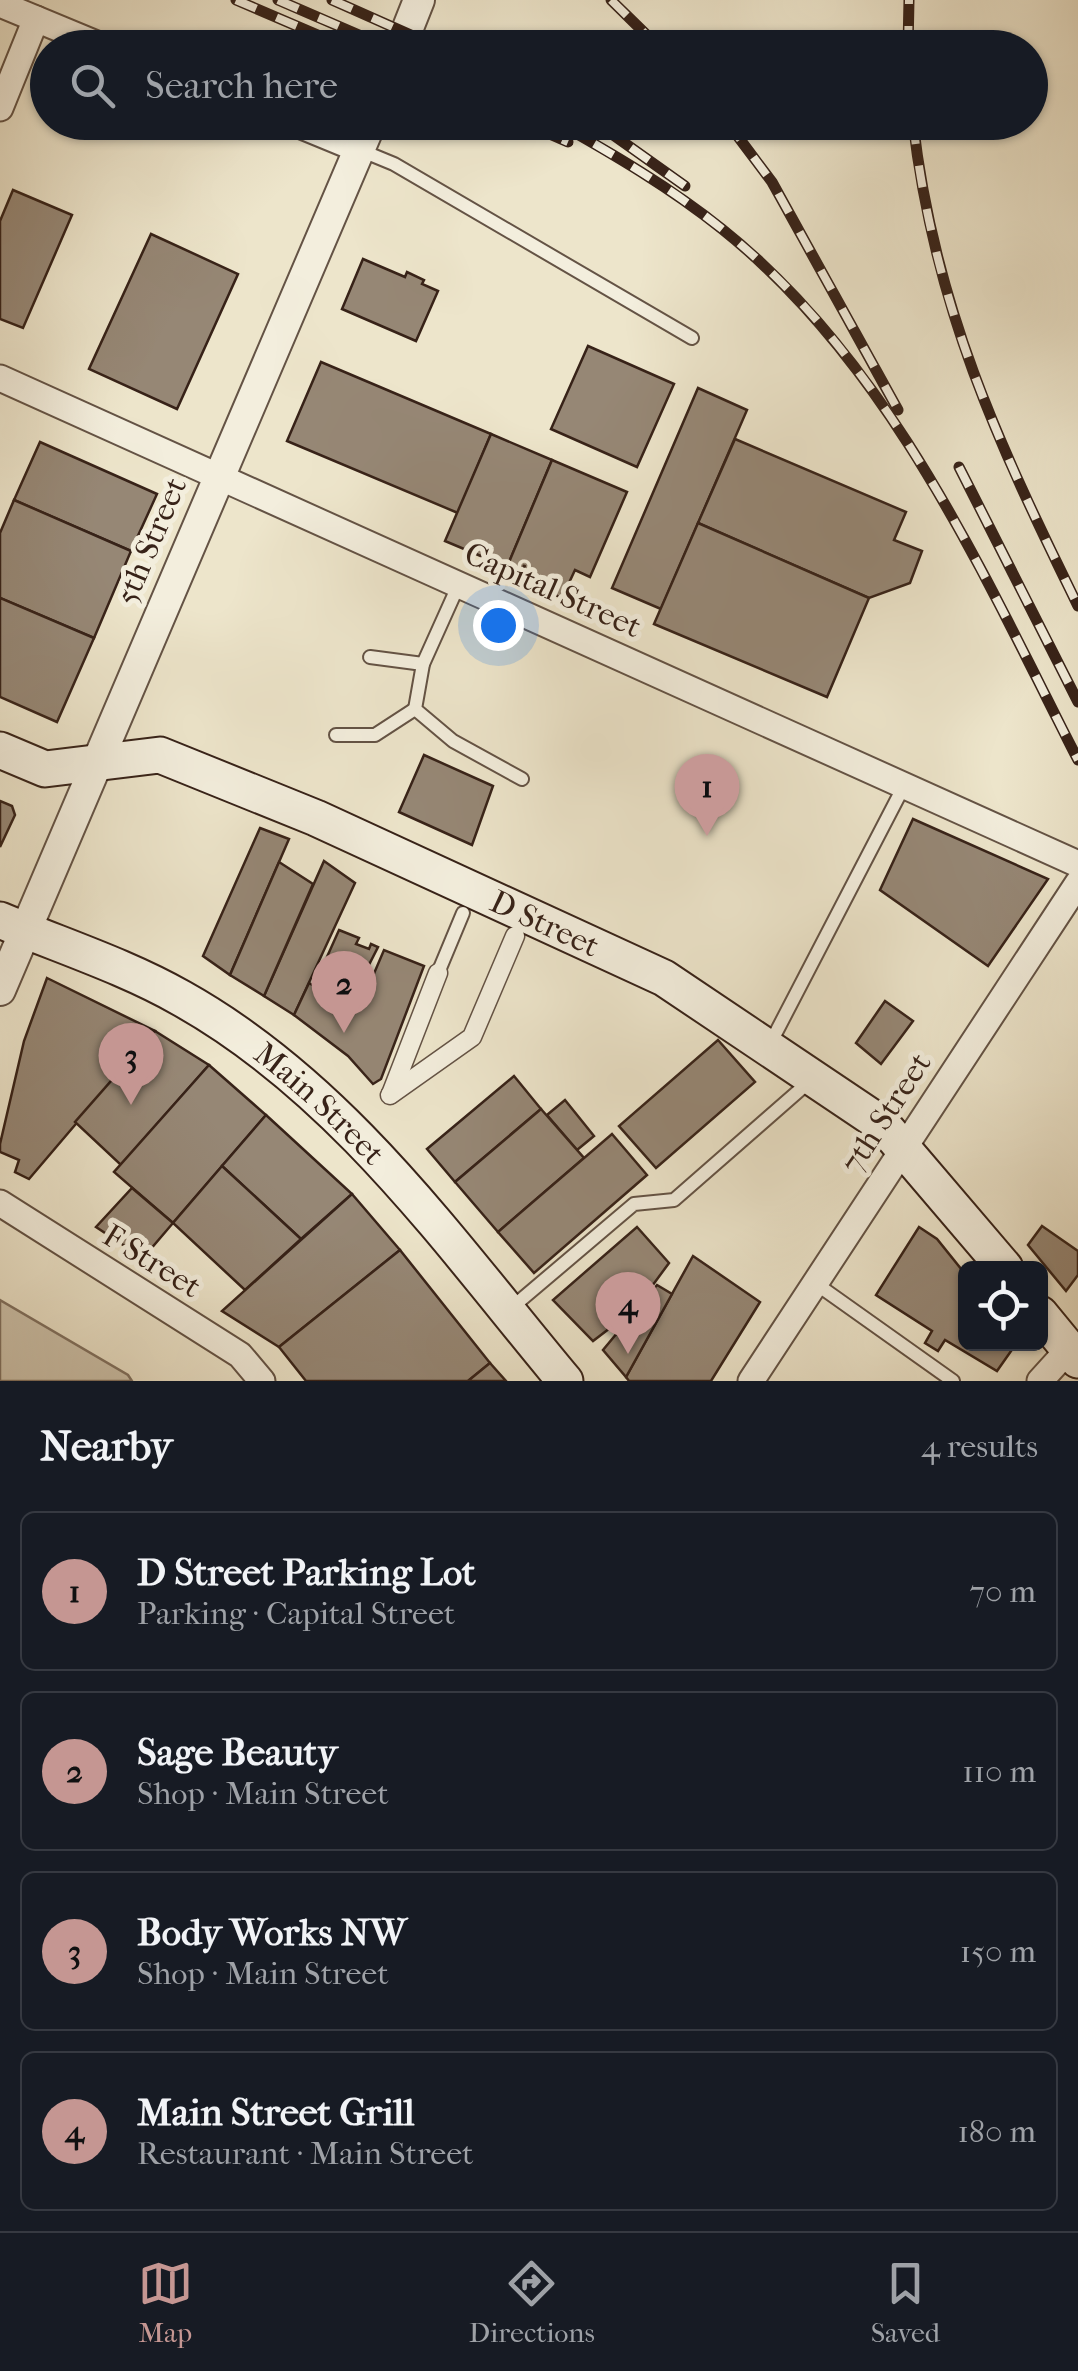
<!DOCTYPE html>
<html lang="en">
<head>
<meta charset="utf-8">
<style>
	:root { --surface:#171b24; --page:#20242c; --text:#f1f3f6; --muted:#9ea1a6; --line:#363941; --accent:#c59692 }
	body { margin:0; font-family:"IM FELL French Canon",serif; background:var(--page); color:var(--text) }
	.controls { position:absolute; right:30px; bottom:30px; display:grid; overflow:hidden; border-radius:15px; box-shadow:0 2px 8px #0004 }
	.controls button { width:90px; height:90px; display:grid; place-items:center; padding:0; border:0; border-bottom:2px solid var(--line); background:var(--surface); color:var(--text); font:50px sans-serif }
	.you { position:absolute; left:498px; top:625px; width:35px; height:35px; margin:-25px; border:8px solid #fff; border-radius:50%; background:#1a73e8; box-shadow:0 0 0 15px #1a73e833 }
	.badge { display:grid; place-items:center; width:65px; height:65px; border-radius:50%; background:var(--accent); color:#111; font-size:32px; font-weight:700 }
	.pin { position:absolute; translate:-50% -82px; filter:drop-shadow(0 2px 5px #0008) }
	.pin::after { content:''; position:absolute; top:52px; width:35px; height:30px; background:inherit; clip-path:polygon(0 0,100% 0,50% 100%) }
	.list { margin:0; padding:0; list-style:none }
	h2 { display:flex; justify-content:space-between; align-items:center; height:130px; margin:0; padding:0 40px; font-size:42px }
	h2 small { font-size:32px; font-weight:400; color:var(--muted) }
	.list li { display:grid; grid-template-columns:65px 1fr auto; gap:30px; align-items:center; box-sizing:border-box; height:160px; margin:0 20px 20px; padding:0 20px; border:2px solid var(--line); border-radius:15px }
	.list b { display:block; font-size:38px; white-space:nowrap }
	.list p { margin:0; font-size:32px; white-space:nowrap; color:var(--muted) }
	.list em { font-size:32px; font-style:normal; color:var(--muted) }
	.icon { flex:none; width:55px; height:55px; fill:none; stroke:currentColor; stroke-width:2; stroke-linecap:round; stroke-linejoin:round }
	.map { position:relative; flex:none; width:1078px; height:1381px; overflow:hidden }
	.search { position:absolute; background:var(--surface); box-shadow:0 2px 8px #0004; left:30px; right:30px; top:30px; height:110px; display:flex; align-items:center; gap:25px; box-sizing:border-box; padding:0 35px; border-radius:55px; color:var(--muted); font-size:38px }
	.sheet { height:850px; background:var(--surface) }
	nav { display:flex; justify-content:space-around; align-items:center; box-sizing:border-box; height:140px; border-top:2px solid var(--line); background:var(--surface); font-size:28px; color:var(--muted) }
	nav a { display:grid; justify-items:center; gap:5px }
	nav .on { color:var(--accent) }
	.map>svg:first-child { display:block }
</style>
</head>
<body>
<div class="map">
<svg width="1078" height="1381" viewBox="0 0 1078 1381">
	<rect width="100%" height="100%" fill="#ede5cb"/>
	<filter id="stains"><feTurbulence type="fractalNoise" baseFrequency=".002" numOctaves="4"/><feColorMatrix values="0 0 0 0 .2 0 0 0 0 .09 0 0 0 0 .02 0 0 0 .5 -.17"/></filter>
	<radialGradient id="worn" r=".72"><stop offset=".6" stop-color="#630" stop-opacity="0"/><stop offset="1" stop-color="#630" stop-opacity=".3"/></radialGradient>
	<!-- green -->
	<path fill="#cec4ad" stroke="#827362" stroke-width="2.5" d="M0 1300 128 1375 132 1381H0Z"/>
	<!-- building -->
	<g fill="#968775" stroke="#372218" stroke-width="2.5">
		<path d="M13 190 72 215 23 328 0 319V221Z"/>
		<path d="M151 234 238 274 177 409 89 369Z"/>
		<path d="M363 259 405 277 407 272 424 280 422 284 438 291 416 341 342 309Z"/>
		<path d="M588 346 674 384 637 467 551 429Z"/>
		<path d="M321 362 491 434 458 513 287 441Z"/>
		<path d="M698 388 747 410 661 609 612 588Z"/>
		<path d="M491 434 552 460 507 567 445 541Z"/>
		<path d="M735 439 906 512 894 540 922 551 910 583 869 598 698 523Z"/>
		<path d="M40 442 157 494 131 551 14 500Z"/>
		<path d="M552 460 627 492 590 577 575 570 562 598 504 574Z"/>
		<path d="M14 500 131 551 94 638 0 598V533Z"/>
		<path d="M698 523 869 598 827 697 654 624Z"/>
		<path d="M0 598 94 638 57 722 0 697Z"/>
		<path d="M424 755 493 786 472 845 399 812Z"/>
		<path d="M0 801 12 806 15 815 0 847Z"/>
		<path d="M913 819 1048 879 988 966 880 890Z"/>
		<path d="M260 828 289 839 230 975 203 956Z"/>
		<path d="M324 861 355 883 294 1015 264 996Z"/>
		<path d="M279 862 313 884 264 996 230 975Z"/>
		<path d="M339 930 359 938 356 944 369 949 371 944 378 947 351 1000 361 1004 384 950 424 966 381 1079 373 1084 348 1056 294 1015 309 983 314 986Z"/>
		<path d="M47 978 155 1031 29 1179 15 1172 19 1160 0 1152V1144L24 1041Z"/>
		<path d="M885 1001 913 1021 881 1064 856 1043Z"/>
		<path d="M155 1031 209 1065 121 1165 75 1122Z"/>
		<path d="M718 1040 755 1082 656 1168 619 1126Z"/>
		<path d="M209 1065 266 1115 173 1223 114 1172Z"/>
		<path d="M514 1076 541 1109 455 1182 427 1149Z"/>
		<path d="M565 1100 594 1136 577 1150 547 1115Z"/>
		<path d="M541 1109 584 1158 498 1232 455 1182Z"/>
		<path d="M266 1115 352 1194 301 1239 222 1166Z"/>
		<path d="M612 1134 647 1175 534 1273 498 1232Z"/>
		<path d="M222 1166 301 1239 245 1290 173 1223Z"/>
		<path d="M132 1188 173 1223 143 1258 96 1227Z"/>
		<path d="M352 1194 400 1250 279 1347 222 1311Z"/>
		<path d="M1042 1226 1078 1251V1275L1066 1291 1028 1245Z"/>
		<path d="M637 1227 669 1263 619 1331 614 1325 593 1341 553 1300Z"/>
		<path d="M919 1227 937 1239 966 1275V1344H1016L997 1371 945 1340 938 1351 925 1343 932 1331 876 1295Z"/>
		<path d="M400 1250 490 1363 468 1381H306L279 1347Z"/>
		<path d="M693 1256 760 1302 711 1381H629L626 1377Z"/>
		<path d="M657 1285 672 1294 626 1377 603 1350Z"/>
		<path d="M490 1363 506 1381H468Z"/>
	</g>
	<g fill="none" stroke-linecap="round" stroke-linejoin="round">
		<!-- service casing -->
		<g stroke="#645345" stroke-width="16">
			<g id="service">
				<path d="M360 150 394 164 692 338"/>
				<path d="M459 584 423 664 415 709 453 741 522 779"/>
				<path d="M370 657 423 664"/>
				<path d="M336 735H375L415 709"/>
				<path d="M438 973 463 913"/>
				<path d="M770 1044 905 784"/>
				<path d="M815 1283 953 1381"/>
				<path d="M509 1310 634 1204 674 1200 810 1081"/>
			</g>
		</g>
		<!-- pedestrian casing -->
		<g stroke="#645345" stroke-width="21">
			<g id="pedestrian">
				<path d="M391 1094 438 973"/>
				<path d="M390 1095 472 1037 515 936"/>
			</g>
		</g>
		<!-- minor casing -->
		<g stroke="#645345" stroke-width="29">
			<g id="minor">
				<path d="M0 4 106 48"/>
				<path d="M0 108 36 19"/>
				<path d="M292 122 360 150"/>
				<path d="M0 378 1078 864"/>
				<path d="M0 1203 240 1355 262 1381"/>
				<path d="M751 1381 1078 883"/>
				<path d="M1040 1381 1069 1349"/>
			</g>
		</g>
		<!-- tertiary casing -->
		<g stroke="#645345" stroke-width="34">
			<g id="tertiary">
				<path d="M400 48 419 0"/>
				<path d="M0 990 371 122"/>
			</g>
		</g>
		<!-- secondary casing -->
		<g stroke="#372218" stroke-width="39">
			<g id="secondary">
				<path id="s1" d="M0 750 45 769 160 755 316 818 664 978 883 1125 1005 1268"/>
				<path id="s2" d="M0 920C59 945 125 966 181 998 342 1088 449 1242 565 1381"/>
				<path d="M1040 1314 1078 1360"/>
			</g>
		</g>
		<!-- service -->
		<use href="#service" stroke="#f3eedd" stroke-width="12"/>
		<!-- pedestrian -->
		<use href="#pedestrian" stroke="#f3eedd" stroke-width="18"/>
		<!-- minor -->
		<use href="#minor" stroke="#f3eedd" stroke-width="25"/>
		<!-- tertiary -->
		<use href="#tertiary" stroke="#f3eedd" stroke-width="30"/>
		<!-- secondary -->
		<use href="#secondary" stroke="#f3eedd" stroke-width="35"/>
		<!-- rail casing -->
		<g stroke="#372218" stroke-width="11">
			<g id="rail">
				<path d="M236 0 348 48"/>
				<path d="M278 0 389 48"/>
				<path d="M332 0 440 48"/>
				<path d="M611 0 660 48"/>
				<path d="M908 48 909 0"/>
				<path d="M522 122 568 142"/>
				<path d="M556 122C613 154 671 188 722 229 891 364 982 572 1078 760"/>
				<path d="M595 122 685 186"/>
				<path d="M727 122 772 182 898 410"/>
				<path d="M913 122C934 306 998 443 1078 606"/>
				<path d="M959 467 1078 702"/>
			</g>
		</g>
		<!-- rail -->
		<use href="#rail" stroke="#f3eedd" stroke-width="8" stroke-dasharray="22" stroke-linecap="butt"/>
	</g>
	<g text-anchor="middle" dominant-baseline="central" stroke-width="10" stroke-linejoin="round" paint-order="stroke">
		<!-- street labels -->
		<g font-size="32" fill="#372218" stroke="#f3eedd">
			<text transform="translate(151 541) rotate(-67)">5th Street</text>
			<text transform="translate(553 590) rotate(24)">Capital Street</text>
			<text stroke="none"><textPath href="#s1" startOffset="585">D Street</textPath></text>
			<text stroke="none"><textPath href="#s2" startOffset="372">Main Street</textPath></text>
			<text transform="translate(886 1113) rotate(-57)">7th Street</text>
			<text transform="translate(152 1261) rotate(32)">F Street</text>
		</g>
	</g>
	<rect width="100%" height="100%" filter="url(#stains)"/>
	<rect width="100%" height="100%" fill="url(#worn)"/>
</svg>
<div class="controls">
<button><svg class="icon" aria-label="locate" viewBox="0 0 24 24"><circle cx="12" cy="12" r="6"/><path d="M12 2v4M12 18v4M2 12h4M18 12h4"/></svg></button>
</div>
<div class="you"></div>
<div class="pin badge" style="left:707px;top:836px">1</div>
<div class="pin badge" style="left:344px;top:1033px">2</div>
<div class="pin badge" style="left:131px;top:1105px">3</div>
<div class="pin badge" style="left:628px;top:1354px">4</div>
<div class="search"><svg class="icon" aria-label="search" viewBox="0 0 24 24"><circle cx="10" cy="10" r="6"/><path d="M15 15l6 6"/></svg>Search here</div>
</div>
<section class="sheet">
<h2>Nearby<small>4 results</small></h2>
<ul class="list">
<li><span class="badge">1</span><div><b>D Street Parking Lot</b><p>Parking · Capital Street</p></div><em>70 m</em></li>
<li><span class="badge">2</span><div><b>Sage Beauty</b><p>Shop · Main Street</p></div><em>110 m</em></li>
<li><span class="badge">3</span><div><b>Body Works NW</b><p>Shop · Main Street</p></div><em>150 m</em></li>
<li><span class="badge">4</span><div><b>Main Street Grill</b><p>Restaurant · Main Street</p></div><em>180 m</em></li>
</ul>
</section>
<nav>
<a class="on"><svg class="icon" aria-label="map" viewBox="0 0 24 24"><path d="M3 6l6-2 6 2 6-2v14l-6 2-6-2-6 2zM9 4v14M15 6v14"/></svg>Map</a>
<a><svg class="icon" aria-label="directions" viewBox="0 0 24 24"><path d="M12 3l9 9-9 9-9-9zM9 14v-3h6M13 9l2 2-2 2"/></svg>Directions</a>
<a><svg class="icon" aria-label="saved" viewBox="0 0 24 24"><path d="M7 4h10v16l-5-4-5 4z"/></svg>Saved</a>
</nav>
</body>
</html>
